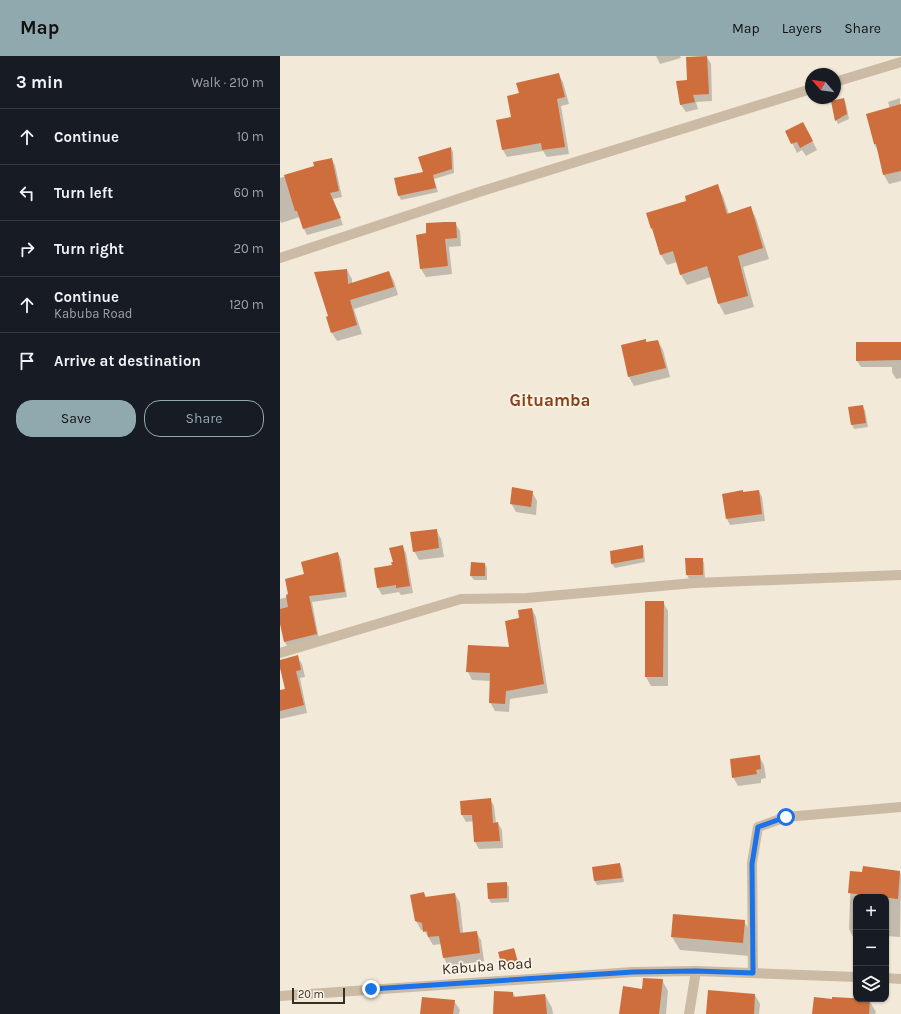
<!DOCTYPE html>
<html lang="en">
<head>
<meta charset="utf-8">
<style>
	:root { --surface:#171b24; --page:#242831; --text:#f1f3f6; --muted:#9ea1a6; --line:#363941; --accent:#90a9af }
	body { margin:0; font-family:Karla,sans-serif; background:var(--page); color:var(--text) }
	.controls { position:absolute; right:12px; bottom:12px; display:grid; overflow:hidden; border-radius:8px; box-shadow:0 1px 3px #0004 }
	.controls button { width:36px; height:36px; display:grid; place-items:center; padding:0; border:0; border-bottom:1px solid var(--line); background:var(--surface); color:var(--text); font:20px sans-serif }
	.compass { position:absolute; left:525px; top:12px; width:36px; height:36px; border-radius:50%; background:var(--surface); box-shadow:0 1px 3px #0004; rotate:299deg }
	.scale { position:absolute; left:12px; bottom:10px; width:53px; box-sizing:border-box; padding-left:4px; border:2px solid #362d26; border-top:0; font-size:11px; line-height:14px; white-space:nowrap; color:#362d26; -webkit-text-stroke:3px #faf3e5; paint-order:stroke }
	.stop { position:absolute; width:12px; height:12px; margin:-9px; border:3px solid #1a73e8; border-radius:50%; background:#fff }
	.stop.end { background:#1a73e8; border-color:#fff; box-shadow:0 1px 4px #0008 }
	.list { margin:0; padding:0; list-style:none }
	h2 { display:flex; justify-content:space-between; align-items:center; height:52px; margin:0; padding:0 16px; font-size:17px }
	h2 small { font-size:13px; font-weight:400; color:var(--muted) }
	.list li { display:grid; grid-template-columns:26px 1fr auto; gap:12px; align-items:center; box-sizing:border-box; height:56px; padding:0 16px; border-top:1px solid var(--line) }
	.list b { display:block; font-size:15px; white-space:nowrap }
	.list p { margin:0; font-size:13px; white-space:nowrap; color:var(--muted) }
	.list em { font-size:13px; font-style:normal; color:var(--muted) }
	.actions { display:flex; gap:8px; padding:12px 16px }
	.actions a { flex:1; padding:9px 0; border:1px solid var(--accent); border-radius:16px; text-align:center; font-size:14px; color:var(--accent) }
	.actions .main { background:var(--accent); color:#111 }
	.icon { flex:none; width:22px; height:22px; fill:none; stroke:currentColor; stroke-width:2; stroke-linecap:round; stroke-linejoin:round }
	.map { position:relative; flex:none; width:621px; height:958px; overflow:hidden }
	header { display:flex; align-items:center; gap:24px; box-sizing:border-box; height:56px; padding:0 20px; background:var(--accent); color:#111 }
	header strong { font-size:19px }
	nav { display:flex; gap:22px; margin-inline-start:auto; font-size:14px }
	main { display:flex }
	aside { flex:1; background:var(--surface) }
	.map>svg:first-child { display:block }
</style>
</head>
<body>
<header>
<strong>Map</strong>
<nav><a>Map</a><a>Layers</a><a>Share</a></nav>
</header>
<main>
<aside>
<h2>3 min<small>Walk · 210 m</small></h2>
<ul class="list">
<li><svg class="icon" aria-label="ahead" viewBox="0 0 24 24"><path d="M12 20V5M6 11l6-6 6 6"/></svg><div><b>Continue</b></div><em>10 m</em></li>
<li><svg class="icon" aria-label="left" viewBox="0 0 24 24"><path d="M17 20v-9H6M10 6l-5 5 5 5"/></svg><div><b>Turn left</b></div><em>60 m</em></li>
<li><svg class="icon" aria-label="right" viewBox="0 0 24 24"><path d="M7 20v-9h11M14 6l5 5-5 5"/></svg><div><b>Turn right</b></div><em>20 m</em></li>
<li><svg class="icon" aria-label="ahead" viewBox="0 0 24 24"><path d="M12 20V5M6 11l6-6 6 6"/></svg><div><b>Continue</b><p>Kabuba Road</p></div><em>120 m</em></li>
<li><svg class="icon" aria-label="arrive" viewBox="0 0 24 24"><path d="M6 21V4h12l-3 4 3 4H6"/></svg><div><b>Arrive at destination</b></div></li>
</ul>
<div class="actions"><a class="main">Save</a><a>Share</a></div>
</aside>
<div class="map">
<svg width="621" height="958" viewBox="0 0 621 958">
	<rect width="100%" height="100%" fill="#f3e9d8"/>
	<!-- shadow -->
	<g fill="#0003">
		<path d="M376 0H400L401 2 380 8Z"/>
		<path d="M427 1 431 8 432 45 416 46 418 53 406 56 401 49 397 26 408 25Z"/>
		<path d="M278 18 283 26 289 48 281 50 289 98 267 101 263 95 227 101 223 94 240 38Z"/>
		<path d="M620 42 621 125 609 128 604 119 598 95 594 88 610 52 608 46Z"/>
		<path d="M564 43 566 48 569 63 558 68 556 64Z"/>
		<path d="M507 76H528L537 94 526 100 522 94 517 97Z"/>
		<path d="M171 92 173 96 174 117 154 123 158 136 121 144 119 140 116 123 144 117Z"/>
		<path d="M51 103 55 109 62 141 53 143 63 169 27 179 24 173 20 161 1 167 0 164V122L35 111Z"/>
		<path d="M437 130 443 140 449 158 470 151 476 162 489 203 463 211 474 251 445 259 439 248 431 221 407 229 401 219 397 206 387 209 381 199 367 158 408 146Z"/>
		<path d="M175 167 180 175 181 190 169 191 172 218 146 221 141 213 147 178Z"/>
		<path d="M67 214 72 223V228L109 216 114 225 118 239 74 253 82 278 57 285 52 277Z"/>
		<path d="M365 284 367 286 378 285 383 294 390 321 354 330 349 321 342 290Z"/>
		<path d="M621 287V322L616 323 612 316V311H581L577 305Z"/>
		<path d="M582 350 585 354 588 371 574 373 572 369 569 352Z"/>
		<path d="M479 435 482 441 485 465 450 469 447 463 463 437Z"/>
		<path d="M252 436 257 445 256 459 236 456 231 447Z"/>
		<path d="M156 474 161 483 164 501 139 504 134 495Z"/>
		<path d="M122 490 126 497 133 537 121 539 119 536 102 539 98 532 113 510Z"/>
		<path d="M362 490 364 494 365 506 335 512 332 508Z"/>
		<path d="M58 497 61 503 67 541 32 546 39 583 8 591 4 585 0 563V543L8 541 25 519Z"/>
		<path d="M406 503H422L424 507 425 523H409L407 519Z"/>
		<path d="M205 508 207 512V524H194L191 520Z"/>
		<path d="M383 546 388 555V630H371L366 621Z"/>
		<path d="M252 553 256 561 268 637 230 643 229 656 215 655 210 646 211 625 192 624 188 616 230 592 240 563Z"/>
		<path d="M17 600 22 608 25 621 20 622 27 657 0 663V635L6 634 0 605Z"/>
		<path d="M479 700 484 709 486 722 481 723V727L458 730 453 721Z"/>
		<path d="M210 743 214 750 216 767H218L222 774 223 792 199 793 195 786 194 765 186 766 182 759 181 746Z"/>
		<path d="M340 808 342 813 344 826 317 829 315 825 313 812Z"/>
		<path d="M571 816H619L621 818 620 881 606 880V841H576V882L573 881 569 873Z"/>
		<path d="M226 827 229 831V846L211 847 209 843 208 828Z"/>
		<path d="M144 837 147 842 175 838 180 847 183 877 196 876 201 884 204 905 168 910 164 902 162 888 153 889 144 874H141L136 865Z"/>
		<path d="M464 865 472 879 470 900 400 894 392 881Z"/>
		<path d="M234 893 240 911 225 915 223 911 219 896Z"/>
		<path d="M382 924 388 935 386 958H340L363 934Z"/>
		<path d="M233 937 236 942 265 939 272 952 273 958H214Z"/>
		<path d="M475 939 480 948 479 958H427Z"/>
		<path d="M553 944H589L596 956 595 958H533Z"/>
		<path d="M174 945 180 954 179 958H142Z"/>
	</g>
	<!-- building -->
	<g fill="#cd6e3c">
		<path d="M427 0 429 38 413 39 415 46 400 49 396 25 407 24 406 1Z"/>
		<path d="M279 17 285 41 277 43 285 91 262 94 261 87 222 94 216 64 231 61 227 40 239 37 236 27Z"/>
		<path d="M564 42 567 58 555 65 551 45Z"/>
		<path d="M621 48V115L603 119 596 88H594L586 58Z"/>
		<path d="M523 66 533 85 520 92 517 86 511 88 505 75Z"/>
		<path d="M171 91 172 113 153 119 156 132 118 140 114 122 143 116 138 101Z"/>
		<path d="M52 102 59 135 50 137 61 162 23 173 17 155H15L4 119 34 110 33 106Z"/>
		<path d="M438 128 447 158 471 150 483 192 458 200 468 240 438 248 427 210 400 219 393 195 380 199 372 172 371 173 366 157 406 145 405 140Z"/>
		<path d="M165 166H176L177 182 165 183 168 210 140 213 136 179 146 177V167Z"/>
		<path d="M67 213 68 228 109 215 114 231 70 244 77 269 51 277 46 261 48 260 34 216Z"/>
		<path d="M366 283V286L378 284 386 312 348 321 341 289Z"/>
		<path d="M576 286H621V304L576 305Z"/>
		<path d="M583 349 586 367 571 369 568 351Z"/>
		<path d="M232 431 253 435 251 451 230 448Z"/>
		<path d="M463 434V436L479 434 482 458 446 463 442 438Z"/>
		<path d="M157 473 159 492 133 496 130 476Z"/>
		<path d="M123 489 130 530 116 532V529L97 532 94 512 112 509 111 506H113L109 492Z"/>
		<path d="M363 489V502L331 508 330 495Z"/>
		<path d="M58 496 65 536 29 540 37 578 4 586 0 568V553L8 551 6 539 8 538 5 523 24 518 21 506Z"/>
		<path d="M405 502H423V519H406Z"/>
		<path d="M191 506 205 507V520H190Z"/>
		<path d="M365 545H384L383 621H365Z"/>
		<path d="M252 552 264 628 226 635 225 648 209 647 210 617 186 616 188 589 229 591 225 565 239 562 238 554Z"/>
		<path d="M18 599 21 614 16 615 24 649 0 655V634L5 633 0 612V604Z"/>
		<path d="M480 699 481 713 476 714 477 718 452 722 450 703Z"/>
		<path d="M211 742 213 767 218 766 220 785 194 786 192 759H181L180 745Z"/>
		<path d="M340 807 342 822 314 825 312 811Z"/>
		<path d="M583 810 620 815 618 843 568 837 570 815 582 816Z"/>
		<path d="M227 826V842L208 843 207 827Z"/>
		<path d="M144 836 145 841 175 837 180 877 197 875 200 897 163 902 159 880 148 881 147 875 143 876 142 867 135 865 130 839Z"/>
		<path d="M393 858 465 864 463 887 391 881Z"/>
		<path d="M234 892 238 907 222 911 218 896Z"/>
		<path d="M363 922 383 923 379 958H339L343 930 362 933Z"/>
		<path d="M428 934 475 938 474 958H426Z"/>
		<path d="M214 935 233 936V941L265 938 267 958H213Z"/>
		<path d="M142 941 175 944 173 958H140Z"/>
		<path d="M534 941 552 943V941L590 943 589 958H532Z"/>
	</g>
	<g fill="none" stroke-linecap="round" stroke-linejoin="round">
		<!-- street -->
		<g stroke="#cbbaa4" stroke-width="10">
			<path d="M555 26 621 6"/>
			<path d="M0 202 199 136 531 33"/>
			<path d="M0 597 181 543 247 542 414 527 621 519"/>
			<path d="M473 917 472 807 478 771 506 761 621 751"/>
			<path d="M606 922 621 923"/>
			<path d="M0 940 353 916 416 915"/>
			<path d="M409 958 416 915 576 921"/>
		</g>
	</g>
	<g fill="none" stroke-linecap="round" stroke-linejoin="round">
		<!-- route -->
		<path stroke="#1a73e8" stroke-width="5" d="M91 933 353 916 416 915 473 917 472 808 478 771 506 761"/>
	</g>
	<g text-anchor="middle" dominant-baseline="central" stroke-width="3.5" stroke-linejoin="round" paint-order="stroke">
		<!-- street labels -->
		<g font-size="15" fill="#362d26" stroke="#faf3e5">
			<text transform="translate(207 910) rotate(-4)">Kabuba Road</text>
		</g>
		<!-- quarter labels -->
		<g font-size="17" font-weight="bold" fill="#89411b" stroke="#faf3e5">
			<text x="270" y="344">Gituamba</text>
		</g>
	</g>
</svg>
<div class="controls">
<button>+</button>
<button>−</button>
<button><svg class="icon" aria-label="layers" viewBox="0 0 24 24"><path d="M12 4l9 5-9 5-9-5zM3 14l9 5 9-5"/></svg></button>
</div>
<svg class="compass" viewBox="-18 -18 36 36"><path d="M0-13l5 13h-10z" fill="#e53935"/><path d="M0 13l5-13h-10z" fill="#9ea1a6"/></svg>
<div class="scale">20 m</div>
<div class="stop" style="left:506px;top:761px"></div>
<div class="stop end" style="left:91px;top:933px"></div>
</div>
</main>
</body>
</html>
